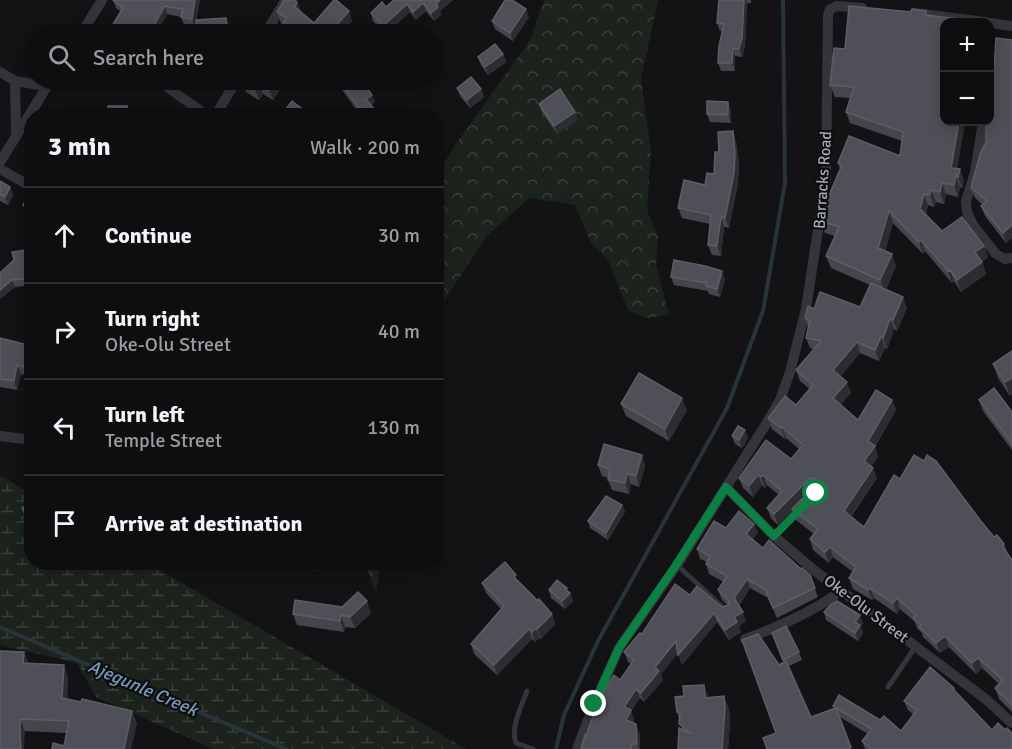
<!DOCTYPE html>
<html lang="en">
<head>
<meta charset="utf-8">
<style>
	:root { --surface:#0e0e10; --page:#1c1c1e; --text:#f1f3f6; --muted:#9b9c9f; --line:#2e2e30 }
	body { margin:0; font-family:Signika,sans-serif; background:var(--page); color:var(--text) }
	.controls { position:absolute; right:18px; top:18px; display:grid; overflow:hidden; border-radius:12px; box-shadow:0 3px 15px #0003 }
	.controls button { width:54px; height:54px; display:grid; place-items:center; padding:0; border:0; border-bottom:2px solid var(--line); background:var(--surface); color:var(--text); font:30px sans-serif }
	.stop { position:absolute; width:18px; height:18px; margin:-14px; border:4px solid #0b8043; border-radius:50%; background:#fff }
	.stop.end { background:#0b8043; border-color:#fff; box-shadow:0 2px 6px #0008 }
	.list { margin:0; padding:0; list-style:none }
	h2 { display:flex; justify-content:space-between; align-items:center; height:78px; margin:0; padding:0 24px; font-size:26px }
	h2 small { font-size:20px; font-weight:400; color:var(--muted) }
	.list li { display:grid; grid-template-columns:39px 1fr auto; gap:18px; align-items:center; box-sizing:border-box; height:96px; padding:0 24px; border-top:2px solid var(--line) }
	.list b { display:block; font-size:22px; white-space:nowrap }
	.list p { margin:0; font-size:20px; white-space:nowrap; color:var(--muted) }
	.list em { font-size:20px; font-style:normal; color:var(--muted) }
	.icon { flex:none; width:33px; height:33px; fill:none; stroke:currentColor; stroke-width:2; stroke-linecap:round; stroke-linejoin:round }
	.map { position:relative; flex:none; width:1012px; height:749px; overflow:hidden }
	.search { position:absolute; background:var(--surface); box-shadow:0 3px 15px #0003; left:24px; top:24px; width:420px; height:66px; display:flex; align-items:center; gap:15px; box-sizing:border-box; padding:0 21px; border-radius:33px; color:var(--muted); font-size:22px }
	.panel { position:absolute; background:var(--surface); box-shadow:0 3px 15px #0003; left:24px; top:108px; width:420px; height:462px; border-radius:24px }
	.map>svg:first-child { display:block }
</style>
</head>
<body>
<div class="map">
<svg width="1012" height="749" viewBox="0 0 1012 749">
	<defs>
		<pattern id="forest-crowns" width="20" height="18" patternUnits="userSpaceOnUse" patternTransform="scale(1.5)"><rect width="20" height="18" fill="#1b231c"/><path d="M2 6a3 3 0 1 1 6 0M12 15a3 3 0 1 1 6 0" fill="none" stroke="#39403b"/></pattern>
		<pattern id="wetland-marsh" width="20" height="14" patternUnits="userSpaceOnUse" patternTransform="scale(1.5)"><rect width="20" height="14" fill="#1b231c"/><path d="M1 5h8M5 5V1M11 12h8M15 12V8" fill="none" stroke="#39403b"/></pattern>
	</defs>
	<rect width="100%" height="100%" fill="#131315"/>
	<!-- forest -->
	<g fill="url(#forest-crowns)">
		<path d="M544 0H658L641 80 651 151 647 210 658 237 656 265 669 315 646 318 628 310 608 260 591 243 575 205 529 198 485 238 437 312V176L453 148 531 39Z"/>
		<path d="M365 563H381L376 593Z"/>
	</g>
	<!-- wetland -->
	<path fill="url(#wetland-marsh)" d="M0 475 31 494 32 562 148 563 466 749H214L96 697 77 663 0 645Z"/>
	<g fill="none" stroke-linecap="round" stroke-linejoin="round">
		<!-- stream -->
		<g stroke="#28333a" stroke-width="4">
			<path d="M0 627 286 749"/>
			<path d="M556 749 564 715 598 641 727 408 763 311 785 183 783 0"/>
		</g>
		<!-- service -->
		<g stroke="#34353a" stroke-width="5">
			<path d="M774 536 798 512"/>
			<path d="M677 565 727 611"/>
			<path d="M888 687 916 646"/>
			<path d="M527 691C522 705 510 728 516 743L533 749"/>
		</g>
		<!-- minor -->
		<g stroke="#34353a" stroke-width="10">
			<path d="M914 13 985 22"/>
			<path d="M990 23 1012 26"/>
			<path d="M81 34 102 0"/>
			<path d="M265 34 285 1"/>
			<path d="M0 72 15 81 46 86"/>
			<path d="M157 80 208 116"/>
			<path d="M15 81 16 132"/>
			<path d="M215 116 237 80"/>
			<path d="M983 122 975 172 966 201 967 212 973 225 996 254 1005 259 1012 258"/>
			<path d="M0 162 51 80"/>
			<path d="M0 169 32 187"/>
			<path d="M0 436 32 440"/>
			<path d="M726 487 774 536 815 571 987 700 1012 723"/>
			<path d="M745 639C778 627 814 612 842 590"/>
			<path d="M577 749 594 704 619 648 677 565 766 424 780 400 790 372 806 309 826 177 828 15 830 9 837 6 862 8"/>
		</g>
	</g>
	<!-- wall -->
	<g fill="#44464b">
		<path d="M113 0H200L196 20 229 24V34H197L196 21 195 27 184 25 181 17 167 14 156 34H113L110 29 121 12 116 8Z"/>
		<path d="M394 0H453L440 11 441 15 434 21 426 11 416 20 410 12 386 34 373 21 371 13 386 7Z"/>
		<path d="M719 0H751V3H747L745 46 742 57 735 56V71H721L718 63 722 31H720L717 23Z"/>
		<path d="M297 2 301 12 314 23 352 21 341 34H275L283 24 281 23 277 12Z"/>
		<path d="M529 17 513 41 495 29 492 21Z"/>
		<path d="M1012 40V238L1006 243 985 216 981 206 983 205 975 198 971 188 986 142Z"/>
		<path d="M834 48 945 122H962L964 128 957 169H960L964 181 962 188 960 187 958 197 946 194 944 204 936 202 934 207 928 205 926 214 942 231 984 246 988 257 982 262 986 274 961 292 954 281 952 283 925 251 923 254 893 223 885 251 896 266 886 289 907 308 897 331 894 329 887 349 885 348 879 361 860 353 840 377 851 393 840 405 858 420 892 400 896 410 875 447 878 457 871 467 877 478 851 517 864 527 980 520 994 537 1004 544 1008 554 1012 560V712L999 699 995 688 999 684 982 668 976 674 949 647 940 653 923 637 922 633 917 628 914 621 900 609 897 614 874 598 872 600 853 589 849 578 853 572 833 557 829 563 813 550 810 539 814 534 796 520 793 510 778 525 771 518 767 508 779 495 767 485 765 488 762 485 753 497 743 488 739 478 791 459 799 449 786 438 785 439 772 429 768 418 796 405 810 389 800 381 796 370 814 349 810 348 806 338 808 328 805 318 814 309 860 307 870 285 831 268 826 256 835 236 825 233 821 221 829 195 840 169 838 163 900 156 902 141 850 123 846 112 850 98 835 97 830 85Z"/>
		<path d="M503 54 506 62 488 75 481 65 478 57Z"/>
		<path d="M243 80H286L273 100 263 94 259 100 246 92 242 81Z"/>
		<path d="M335 80H368L364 83 375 102 371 105 356 109Z"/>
		<path d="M457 88 481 89 484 97 470 108 460 96Z"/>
		<path d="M539 104 578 120 557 134 542 112Z"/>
		<path d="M731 110V123L710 122 707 114Z"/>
		<path d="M736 141 739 163 738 183 729 228 724 227 721 256 712 255 708 245 710 224 682 218 678 208 705 185 714 174 719 152Z"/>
		<path d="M0 181 10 187 13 195 8 205 0 201Z"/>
		<path d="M32 196V216L26 212 23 205Z"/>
		<path d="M32 249V285L15 287 0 299Z"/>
		<path d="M671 277 725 279 720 297 709 294 708 291 674 285Z"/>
		<path d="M0 338 32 346V370L29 369 28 376 21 374 17 390 0 387V389Z"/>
		<path d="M1012 351 1010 396 998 378 993 364Z"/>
		<path d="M979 400 1012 412V450L983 411Z"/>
		<path d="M621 404 687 410 669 441 626 416Z"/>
		<path d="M745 430 748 438 742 448 735 444 732 436Z"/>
		<path d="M642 455 645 466 639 487 631 484 629 494 612 490 608 480V478L602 476 598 465Z"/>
		<path d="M32 501V526L24 515 22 508Z"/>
		<path d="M622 505 625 512 608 540 590 528 588 521Z"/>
		<path d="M754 524 758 533 752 539 763 548 810 575 818 597 777 618 768 598 750 588 739 606 746 621 739 626 741 632 729 640 717 622 682 665 678 653 661 674 663 680 644 702 640 698 631 711 634 720 633 723 640 734V749H581L586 736 596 717 620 680 631 664 628 662 624 652 642 634 690 595 722 607 728 606 722 600 718 590 724 582 709 574 706 564 707 562 700 559 697 549 726 528Z"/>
		<path d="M309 562H328L314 571Z"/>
		<path d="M519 582 552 614 555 624 541 639 539 638 535 642 532 639 497 675 474 654 471 644 501 609 486 593 482 583Z"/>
		<path d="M549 590 570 593 573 601 565 609 551 598Z"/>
		<path d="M342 607 371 613 355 628 345 627 344 632 297 625 293 614Z"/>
		<path d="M824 612 863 623 861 626 863 633 858 641 826 620Z"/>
		<path d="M775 641 799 652 802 660 789 666 811 717 834 708 833 706 880 720 901 731 914 715 908 710 904 701 954 688 955 691 992 730 1012 749H865L862 741 868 734 840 717 851 749H767L776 733 779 665 784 663Z"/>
		<path d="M24 652 28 663 64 665 68 678 67 699 132 711 137 724 64 746 67 733 25 731 0 749Z"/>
		<path d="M704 685 708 697 724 696 729 710 730 722 728 749 682 729 677 712 684 696Z"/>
	</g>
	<!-- shaded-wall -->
	<g fill="#2c2d31">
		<path d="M195 0H200L195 27 192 19Z"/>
		<path d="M440 0H453L440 11 441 15 434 21 431 13 436 4Z"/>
		<path d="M744 0H746L747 3 745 46 742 57 739 49Z"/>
		<path d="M297 2 301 12 295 7Z"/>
		<path d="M423 3 426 11 416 20 413 12Z"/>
		<path d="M407 4 410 12 386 34 383 26Z"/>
		<path d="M165 6 167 14 156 34H149Z"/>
		<path d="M526 9 529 17 513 41 510 33Z"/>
		<path d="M349 11 352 21 341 34H332L331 31Z"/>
		<path d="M226 18 229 24V34H228L227 32Z"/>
		<path d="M733 48 735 56V71L732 63Z"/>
		<path d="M503 54 506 62 488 75 485 67Z"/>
		<path d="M276 80H286L273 100 269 90Z"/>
		<path d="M259 83 263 94 259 100 255 89Z"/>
		<path d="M481 89 484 97 470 108 467 100Z"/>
		<path d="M372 95 375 102 368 107 366 99Z"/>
		<path d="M728 102 731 110V123L728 115Z"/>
		<path d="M127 106 130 114V116H126Z"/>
		<path d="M575 112 578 120 557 134 554 126Z"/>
		<path d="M959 122H962L964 128 956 176 960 187 958 197 954 185 951 168Z"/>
		<path d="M733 131 736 141 739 163 738 183 729 228 725 218Z"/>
		<path d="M960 169 964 181 962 188 958 177Z"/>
		<path d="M942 183 946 194 944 204 940 192Z"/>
		<path d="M10 187 13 195 8 205 5 197Z"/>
		<path d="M931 190 936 202 934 207 930 195Z"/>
		<path d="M924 194 928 205 925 220 920 209Z"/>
		<path d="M889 211 893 223 882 260 878 248Z"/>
		<path d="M721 217 724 227 721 256 717 246Z"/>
		<path d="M1012 225V238L1006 243 1003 233Z"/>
		<path d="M921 240 925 251 923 254 919 242Z"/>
		<path d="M984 246 988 257 979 264 975 252Z"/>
		<path d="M892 254 896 266 885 292 880 280Z"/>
		<path d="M982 262 986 274 961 292 957 280Z"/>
		<path d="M950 270 954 281 952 283 948 271Z"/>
		<path d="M722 271 725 279 720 297 717 289Z"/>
		<path d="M12 280 15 287 0 299V290Z"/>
		<path d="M903 297 907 308 897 331 893 320Z"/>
		<path d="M890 319 894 329 887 349 883 338Z"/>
		<path d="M881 337 885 348 879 361 875 350Z"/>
		<path d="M857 342 860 353 837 381 833 370Z"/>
		<path d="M26 360 29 369 28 376 24 367Z"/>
		<path d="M17 365 21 374 17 390 14 381Z"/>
		<path d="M1012 378V395L1010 396 1005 382Z"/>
		<path d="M847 382 851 393 837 409 833 398Z"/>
		<path d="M682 398 687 410 669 441 665 429Z"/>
		<path d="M892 400 896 410 875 447 878 457 868 472 864 461 868 441Z"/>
		<path d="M782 427 786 438 785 439 781 428Z"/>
		<path d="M745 430 748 438 742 448 739 440Z"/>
		<path d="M642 455 645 466 639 487 636 476Z"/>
		<path d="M873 468 877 478 847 522 844 511Z"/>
		<path d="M627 473 631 484 629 494 625 483Z"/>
		<path d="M758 475 762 485 753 497 749 486Z"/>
		<path d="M763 475 767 485 765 488 761 477Z"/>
		<path d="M809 479 813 490 778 525 774 514Z"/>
		<path d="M622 505 625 512 608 540 606 533Z"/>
		<path d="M754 524 758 533 749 543 746 534Z"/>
		<path d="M830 547 833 557 829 563 825 552Z"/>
		<path d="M747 579 750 588 737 608 734 598Z"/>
		<path d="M567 588 573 601 565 609 562 601 565 589Z"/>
		<path d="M870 588 874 598 872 600 868 590Z"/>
		<path d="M897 598 900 609 897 614 893 603Z"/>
		<path d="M367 601 371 613 355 628 350 617Z"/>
		<path d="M743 612 746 621 739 626 741 632 729 640 725 630 734 617Z"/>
		<path d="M714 613 717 622 682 665 678 655Z"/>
		<path d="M552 614 555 624 541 639 537 629Z"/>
		<path d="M341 615 345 627 344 632 340 621Z"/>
		<path d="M860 615 863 623 861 626 863 633 858 641 855 633V622Z"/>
		<path d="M536 628 539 638 535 642 532 632Z"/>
		<path d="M529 629 532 639 497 675 494 665Z"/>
		<path d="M945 636 949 647 940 653 936 643Z"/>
		<path d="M676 641 680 651 661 674 663 680 644 702 641 693 655 667Z"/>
		<path d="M24 652 29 665 23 663Z"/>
		<path d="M978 658 982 668 976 674 972 663Z"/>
		<path d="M64 665 68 678 67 711 62 698Z"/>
		<path d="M704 685 709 698H705Z"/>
		<path d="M636 689 640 698 631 711 634 720 630 730 626 720 624 707Z"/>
		<path d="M724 696 729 710 730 722 728 749H722Z"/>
		<path d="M132 711 137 724 131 749H124Z"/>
		<path d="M20 719 25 731 24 749H21L20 736Z"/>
		<path d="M636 724 640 734V749H639L637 744Z"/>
	</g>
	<!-- building -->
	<g fill="#4f5057" stroke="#5c5e66" stroke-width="1.5">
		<path d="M113 0H195L192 19 181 17 183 9 165 6 149 34H120L110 29 123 8Z"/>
		<path d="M284 0H294L297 2 295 7 314 23 334 0H336L349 11 331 31 334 33 333 34H275L287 18 277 12Z"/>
		<path d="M394 0H440L436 4 438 7 431 13 423 3 413 12 407 4 383 26 371 13 382 2 386 7Z"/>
		<path d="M505 0H512L526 9 510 33 492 21Z"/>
		<path d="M719 0H744L742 38 739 49 733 48 732 63H718L719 46 724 24 717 23Z"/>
		<path d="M849 6 911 12 912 9 926 11V15L968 20 967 22H945V122H959L951 168 960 169 958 177 956 175 954 185 942 183 940 192 931 190 930 195 924 194 920 209 942 231 962 217 984 246 975 252 982 262 957 280 950 270 948 271 921 240 919 242 889 211 878 248 892 254 880 280 826 256 839 227 821 221 825 194 829 195 842 165 838 163 849 136 900 156 903 132 846 112 854 87 830 85 834 48 845 49Z"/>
		<path d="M226 18 227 32 213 33V34H197L196 20Z"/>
		<path d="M996 38 1012 40V225L1003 233 981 206 987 201 971 188 980 154 986 142V122H990V101L993 83Z"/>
		<path d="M495 44 503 54 485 67 478 57Z"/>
		<path d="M471 77 481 89 467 100 457 88Z"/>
		<path d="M243 80H276L269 90 259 83 255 89 242 81Z"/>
		<path d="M338 80H361L372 95 366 99 379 115 329 116V114L359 108Z"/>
		<path d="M560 89 575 112 554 126 539 104Z"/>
		<path d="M292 101 306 112 303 116H281Z"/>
		<path d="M707 101 728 102V115L707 114Z"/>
		<path d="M108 106H127L126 116H108Z"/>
		<path d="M181 109 188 116H175Z"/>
		<path d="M733 131 735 153 734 173 725 218 721 217 717 246 708 245 711 215 678 208 684 180 705 185 707 173 714 174 715 152H719L718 132Z"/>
		<path d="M0 181 10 187 5 197 0 194Z"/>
		<path d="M29 195 32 196V210L23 205Z"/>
		<path d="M32 249V278L12 280 0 290V273L14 260 12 252Z"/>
		<path d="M674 260 705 266 722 271 717 289 706 286 707 283 671 277Z"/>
		<path d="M871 283 903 297 893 320 890 319 883 338 881 337 875 350 857 342 833 370 847 382 833 398 858 420 876 390 892 400 868 441 875 446 864 461 873 468 844 511 864 527 894 475 900 479 914 455 924 461 927 455 936 461 980 520 994 537 997 535 1004 544 1002 546 1012 560V705L995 688 1003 680 978 658 972 663 945 636 936 643 919 627 921 625 913 618 916 615 897 598 893 603 870 588 868 590 849 578 856 567 830 547 825 552 810 539 818 529 792 509 816 485 815 478 809 479 774 514 767 508 782 491 763 475 761 477 758 475 749 486 739 478 766 440 791 459 803 445 782 427 781 428 768 418 785 396 796 405 813 385 796 370 821 341 806 338 810 321 805 318 808 306 814 309 820 292 860 307Z"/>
		<path d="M0 338 32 346V362L26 360 24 367 17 365 14 381 0 379Z"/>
		<path d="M1012 351V378L1005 382 993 364Z"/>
		<path d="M639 373 682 398 665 429 621 404Z"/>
		<path d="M994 388 1012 412V444L979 400Z"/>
		<path d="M738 426 745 430 739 440 732 436Z"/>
		<path d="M604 444 642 455 636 476 627 473 625 483 608 480 610 469 598 465Z"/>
		<path d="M606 496 622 505 606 533 588 521Z"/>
		<path d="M32 501V523L22 508Z"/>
		<path d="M739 511 754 524 746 534 763 548 769 540 801 569 802 568 810 575 815 588 773 608 765 589 747 579 734 598 743 612 734 617 737 622 725 630 714 613 678 655 676 641 655 667 659 671 641 693 636 689 624 707 631 710 626 720 636 724 637 744H631V749H581L585 735 586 736 593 716 596 717 604 690 614 675 620 680 634 660 624 652 640 633 642 634 675 584 690 595 697 586 722 607 729 605 728 600 718 590 727 576 706 564 710 556 697 549 714 521 726 528Z"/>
		<path d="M505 562 516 575 514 577 538 601 539 599 552 614 537 629 536 628 532 632 529 629 494 665 471 644 504 606 482 583Z"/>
		<path d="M557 580 567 588 565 589 570 593 562 601 549 590Z"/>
		<path d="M358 592 367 601 350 617 341 615 340 621 293 614 295 600 342 607Z"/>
		<path d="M837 601 860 615 855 622 860 625 855 633 824 612 831 604Z"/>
		<path d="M786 626 799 652 783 660 772 633Z"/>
		<path d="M758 634 779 665 786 661 811 717 836 708 833 706 839 695 880 720 884 716 901 731 917 710 904 701 930 667 954 688 953 689 992 730 998 723 1005 730 1007 728 1012 733V749H871L862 741 872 729 836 708 851 747 846 749H767L763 738 776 733 742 640Z"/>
		<path d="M0 651 24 652 23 663 64 665 62 698 81 702 82 699 132 711 124 749H52L53 743 64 746 69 721 20 719V736L21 749H0Z"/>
		<path d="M704 685 705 698 724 696 725 708 722 749H678L679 728 691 734 679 724 680 712H677L675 697 684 696 683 686Z"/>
	</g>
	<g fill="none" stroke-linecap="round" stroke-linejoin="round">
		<!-- route -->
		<path stroke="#0b8043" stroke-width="8" d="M594 704 619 648 676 565 726 487 774 536 816 493"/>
	</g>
	<g text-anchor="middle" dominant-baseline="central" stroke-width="4.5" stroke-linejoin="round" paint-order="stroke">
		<!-- street labels -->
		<g font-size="16" fill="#a4aab7" stroke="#0e0e10">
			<text transform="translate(823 180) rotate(-86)">Barracks Road</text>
			<text transform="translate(866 609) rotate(37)">Oke-Olu Street</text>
		</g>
		<!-- water labels -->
		<g font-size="18" font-style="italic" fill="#779bb5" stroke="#0e0e10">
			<text transform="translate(143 688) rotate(23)">Ajegunle Creek</text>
		</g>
	</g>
</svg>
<div class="controls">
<button>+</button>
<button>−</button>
</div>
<div class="stop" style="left:816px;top:493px"></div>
<div class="stop end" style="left:594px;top:704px"></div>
<div class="search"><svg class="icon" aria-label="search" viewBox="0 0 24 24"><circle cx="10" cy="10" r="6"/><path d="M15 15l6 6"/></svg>Search here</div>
<section class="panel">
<h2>3 min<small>Walk · 200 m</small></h2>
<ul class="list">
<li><svg class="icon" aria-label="ahead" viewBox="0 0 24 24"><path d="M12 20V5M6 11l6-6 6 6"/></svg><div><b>Continue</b></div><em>30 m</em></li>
<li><svg class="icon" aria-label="right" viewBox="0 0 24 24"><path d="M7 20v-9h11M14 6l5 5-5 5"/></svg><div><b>Turn right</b><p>Oke-Olu Street</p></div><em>40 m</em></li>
<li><svg class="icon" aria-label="left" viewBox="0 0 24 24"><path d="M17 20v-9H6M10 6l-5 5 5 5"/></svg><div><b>Turn left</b><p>Temple Street</p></div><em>130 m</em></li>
<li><svg class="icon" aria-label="arrive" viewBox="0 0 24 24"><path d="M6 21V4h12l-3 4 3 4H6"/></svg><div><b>Arrive at destination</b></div></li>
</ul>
</section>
</div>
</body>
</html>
